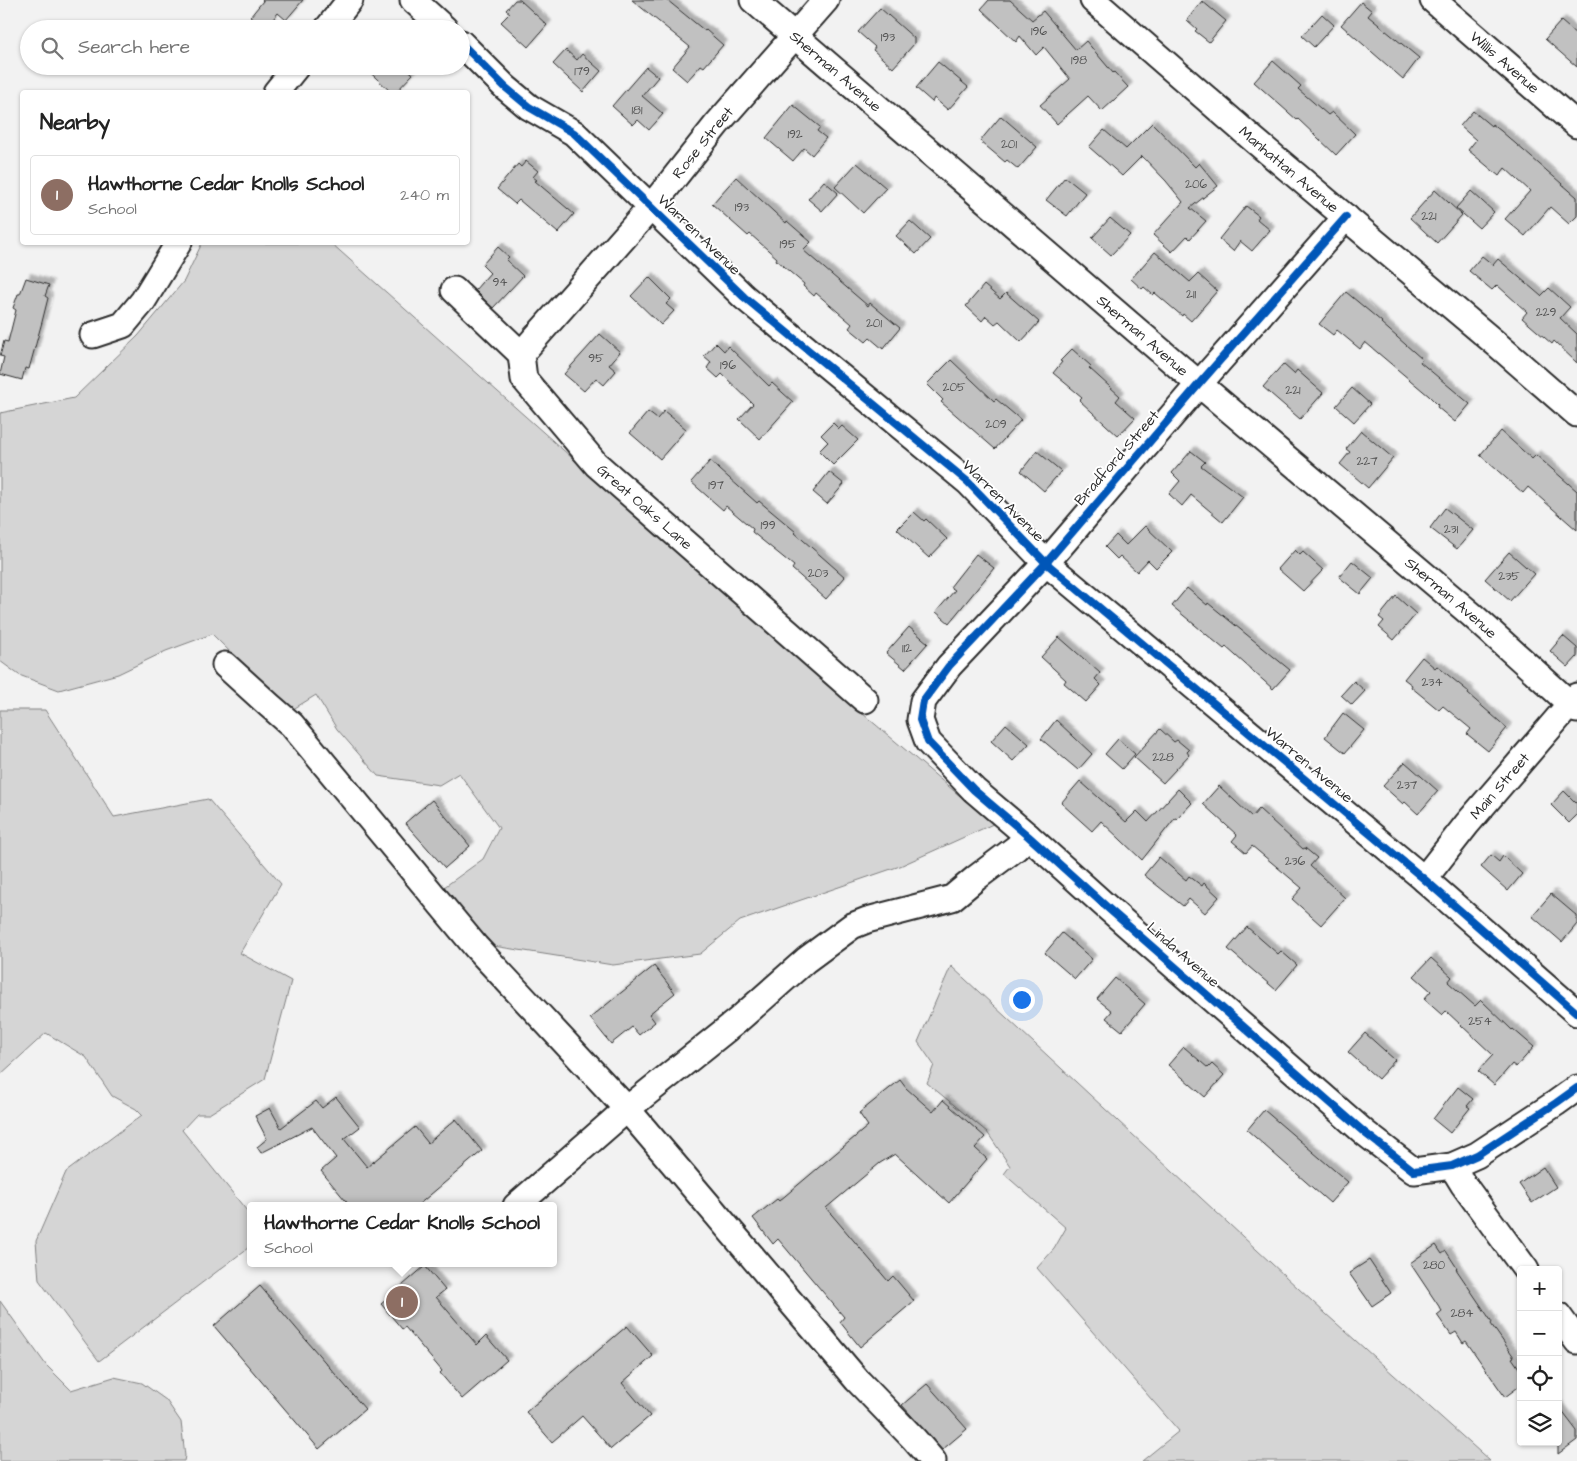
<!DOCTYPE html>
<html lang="en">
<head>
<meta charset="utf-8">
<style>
	:root { --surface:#fff; --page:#f2f2f2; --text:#222; --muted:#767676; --line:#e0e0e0; --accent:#0f766e }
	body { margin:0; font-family:"Architects Daughter",sans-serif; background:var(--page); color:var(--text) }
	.controls { position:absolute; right:15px; bottom:15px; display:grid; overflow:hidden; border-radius:5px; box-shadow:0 1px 4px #0004 }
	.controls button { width:45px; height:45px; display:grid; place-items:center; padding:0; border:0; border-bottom:1px solid var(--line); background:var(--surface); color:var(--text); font:25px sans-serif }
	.you { position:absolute; left:1021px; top:999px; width:18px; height:18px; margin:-12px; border:4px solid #fff; border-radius:50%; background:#1a73e8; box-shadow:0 0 0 8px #1a73e833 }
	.badge { display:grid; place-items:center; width:32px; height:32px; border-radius:50%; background:var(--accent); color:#fff; font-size:16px; font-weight:700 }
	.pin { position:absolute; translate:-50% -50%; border:2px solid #fff; box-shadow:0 1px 5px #0006 }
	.popup { position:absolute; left:247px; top:1202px; width:310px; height:65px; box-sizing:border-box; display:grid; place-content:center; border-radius:5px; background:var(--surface); filter:drop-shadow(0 1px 4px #0005); font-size:16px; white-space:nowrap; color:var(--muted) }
	.popup b { font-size:19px; color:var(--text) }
	.popup::after { content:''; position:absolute; left:50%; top:100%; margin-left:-10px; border:10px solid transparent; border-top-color:var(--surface) }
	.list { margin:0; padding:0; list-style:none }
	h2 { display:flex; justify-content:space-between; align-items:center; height:65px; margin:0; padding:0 20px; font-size:21px }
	h2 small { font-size:16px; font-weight:400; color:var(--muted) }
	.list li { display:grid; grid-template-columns:32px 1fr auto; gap:15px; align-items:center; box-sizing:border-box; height:80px; margin:0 10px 10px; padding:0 10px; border:1px solid var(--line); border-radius:5px }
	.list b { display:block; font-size:19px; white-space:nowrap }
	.list p { margin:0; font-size:16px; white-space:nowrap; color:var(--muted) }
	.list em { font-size:16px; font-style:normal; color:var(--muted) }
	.icon { flex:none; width:28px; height:28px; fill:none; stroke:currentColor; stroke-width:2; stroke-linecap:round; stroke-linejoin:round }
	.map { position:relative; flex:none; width:1577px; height:1461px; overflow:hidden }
	.search { position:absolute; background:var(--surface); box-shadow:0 1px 4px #0004; left:20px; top:20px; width:450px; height:55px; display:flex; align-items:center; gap:12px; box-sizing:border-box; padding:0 18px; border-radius:28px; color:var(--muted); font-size:19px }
	.panel { position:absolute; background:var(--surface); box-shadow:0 1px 4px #0004; left:20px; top:90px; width:450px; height:155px; border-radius:5px }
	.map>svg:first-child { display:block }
</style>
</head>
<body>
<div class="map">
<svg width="1577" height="1461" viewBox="0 0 1577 1461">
	<defs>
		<filter id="shadow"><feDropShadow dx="4.5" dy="-4.5" stdDeviation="1" flood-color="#0004"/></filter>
	</defs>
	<rect width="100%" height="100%" fill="#f2f2f2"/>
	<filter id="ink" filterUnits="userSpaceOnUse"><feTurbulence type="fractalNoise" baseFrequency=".02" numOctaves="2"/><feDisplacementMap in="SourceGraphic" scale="10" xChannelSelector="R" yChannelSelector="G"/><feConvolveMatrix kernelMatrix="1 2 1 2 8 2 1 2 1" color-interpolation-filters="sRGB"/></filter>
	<g filter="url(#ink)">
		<!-- green -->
		<g fill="#d5d5d5" stroke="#808080">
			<path d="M202 243H331L784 647 993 824 900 866 740 921 700 954 613 965 487 945 440 890 483 859 499 828 459 773 439 785 378 776 337 729 316 695 290 711 212 634 166 651 118 674 59 690 19 675 0 661V413L74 398 138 336 184 281Z"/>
			<path d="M0 710H45L114 817 208 799 281 884 240 953 291 981 265 1079 209 1114H197L182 1130 251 1216V1238L248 1248 99 1361 39 1280 36 1241 66 1172 142 1115 136 1109 112 1096 86 1057 46 1033 0 1075Z"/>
			<path d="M951 966 1326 1314 1490 1461H1142L1179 1431 1037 1268 1054 1249 1066 1228 1004 1174 1010 1166 987 1132 927 1083 934 1065 918 1042Z"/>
			<path d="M0 1301 46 1365 71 1390 114 1377 142 1383 166 1400 181 1422 185 1456 184 1461H0Z"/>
		</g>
		<!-- building -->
		<g fill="#c1c1c1" stroke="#2b2b2b" filter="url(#shadow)">
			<path d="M262 0H303L286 20 278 13 265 29 250 17 263 1Z"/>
			<path d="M515 0H520L547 25 528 47 501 22 510 13 506 10Z"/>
			<path d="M632 0H667L705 31 706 30 723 45 704 67 701 65 687 81 672 68 690 47Z"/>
			<path d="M989 0H1010L1032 20 1043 11 1076 50 1086 41 1113 73 1114 72 1128 87 1102 111 1088 96 1057 124 1040 105 1070 79 1044 47 1036 55 1020 36 1016 42 981 9Z"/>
			<path d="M1202 1 1226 21 1209 42 1195 31 1197 29 1187 20Z"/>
			<path d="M1361 2 1372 11 1368 16 1419 58 1403 79 1341 25Z"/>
			<path d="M880 8 914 38V44L893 68 873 50 875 47 858 32Z"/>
			<path d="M1322 14 1334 25 1314 47 1302 36Z"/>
			<path d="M1561 21 1577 35V67L1545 39Z"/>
			<path d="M566 50 577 60 582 54 601 71 583 92 553 64Z"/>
			<path d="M1273 61 1301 86 1298 89 1328 115 1332 112 1355 134 1336 155 1298 119 1297 120 1254 82Z"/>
			<path d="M938 62 968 87 948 110 934 98 932 102 916 88Z"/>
			<path d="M363 66H404L413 74 396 92H391Z"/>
			<path d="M646 67 658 77 642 96 663 114 649 130 638 120 633 125 612 106Z"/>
			<path d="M793 105 820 127 817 131 826 138 812 155 804 148 793 161 766 138Z"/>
			<path d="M1473 111 1491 126 1492 124 1501 131 1577 197V216L1569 224 1550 207 1525 236 1505 219 1530 191 1505 168 1499 176 1468 150 1476 140 1460 126Z"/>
			<path d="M1001 116 1037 147 1018 169 1007 160 1005 162 980 141Z"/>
			<path d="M1152 123 1195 167 1199 163 1218 186 1190 208 1206 221 1190 239 1187 236 1172 252 1153 235 1183 202 1166 181 1142 156 1122 176 1089 147 1104 130 1126 149Z"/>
			<path d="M526 161 538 171 533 177 537 180 535 181 574 214 558 233 519 200 515 204 497 189 518 164 521 167Z"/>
			<path d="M857 163 886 188 863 213 835 187Z"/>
			<path d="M736 177 786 223 787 221 811 242 803 250 868 306 870 303 900 328 883 349 870 338 866 342 849 328 852 324 816 293 814 296 803 286 804 284 776 260 777 258 750 234 748 236 712 204Z"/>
			<path d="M1065 177 1085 193 1067 216 1046 200Z"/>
			<path d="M824 181 838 193 822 211 808 199Z"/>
			<path d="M1435 190 1462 215 1437 243 1410 218Z"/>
			<path d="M1471 191 1494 212 1479 228 1456 208Z"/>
			<path d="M1246 206 1259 216 1257 219 1270 230 1252 251 1240 241 1233 251 1219 239Z"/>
			<path d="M1110 218 1130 235 1111 255 1092 238Z"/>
			<path d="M910 221 930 239 916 254 896 236Z"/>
			<path d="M498 247 509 257 506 260 523 276 493 308 475 290 490 273 482 265Z"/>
			<path d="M1155 252 1190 282 1198 274 1217 291 1191 321 1183 314 1182 316 1155 293 1153 295 1144 287 1142 289 1131 279Z"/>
			<path d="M1482 256 1493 265 1498 259 1541 296 1549 288 1570 307 1560 318 1577 334V363L1554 341 1552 344 1522 318 1527 312 1497 285 1492 290 1469 271Z"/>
			<path d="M649 277 671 299 666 304 674 311 661 325 631 296Z"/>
			<path d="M26 278 49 285 45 296 48 298 42 322 29 369 25 368 22 380 0 374 4 357 0 356 4 341 8 342 16 310 13 308 18 294H20Z"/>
			<path d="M984 285 1000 299 1006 293 1039 322 1021 342 999 321 995 324 986 316 982 321 966 306Z"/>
			<path d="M1346 292 1382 322 1381 323 1422 359 1420 362 1470 404 1455 422 1437 407 1438 405 1429 396 1365 342 1360 349 1337 330 1333 335 1319 324Z"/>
			<path d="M600 334 620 352 609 365 616 371 604 385 596 378 584 391 564 374Z"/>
			<path d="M716 343 724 351 728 346 769 386 772 383 793 402 760 439 739 419 753 404 722 374 718 378 707 368 711 362 704 356Z"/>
			<path d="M1072 349 1091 366 1089 368 1120 396 1116 401 1135 418 1118 436 1079 400 1082 397 1053 373 1062 362 1060 361Z"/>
			<path d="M951 360 994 401 996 399 1021 420 995 449 941 402 943 400 927 384Z"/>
			<path d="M1283 364 1294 374 1297 370 1323 393 1300 419 1263 387Z"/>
			<path d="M1352 388 1370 404 1354 422 1336 406Z"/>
			<path d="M664 411 686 429 660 459 630 433 648 412 657 419Z"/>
			<path d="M833 423 839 429 842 426 858 440 833 465 819 451 828 442 821 435Z"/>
			<path d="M1361 431 1393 458 1368 488 1340 464 1350 452 1346 449Z"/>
			<path d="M1501 431 1532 459 1536 455 1577 491V530L1528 487 1523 493 1480 455Z"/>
			<path d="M1037 451 1061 471 1044 491 1021 471Z"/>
			<path d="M1191 451 1205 462 1201 466 1243 497 1223 522 1191 495 1182 506 1169 494 1180 481 1172 473Z"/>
			<path d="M710 461 757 503 759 501 796 532 795 533 845 577 826 599 792 569 794 566 752 532 753 529 726 506 723 510 691 482Z"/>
			<path d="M829 472 844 484 827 504 813 492Z"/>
			<path d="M1445 508 1473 530 1457 549 1430 528Z"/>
			<path d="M914 512 924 521 926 519 947 539 929 558 897 529Z"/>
			<path d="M1145 526 1172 552 1156 568 1148 560 1137 572 1120 556 1117 559 1105 547 1116 535 1126 545Z"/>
			<path d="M1295 550 1300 555 1303 552 1323 570 1303 591 1278 569Z"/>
			<path d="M1509 552 1534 574 1510 601 1485 579Z"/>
			<path d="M976 554 994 568 949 623 936 612 955 590 950 587Z"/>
			<path d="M1352 561 1373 578 1360 594 1339 577Z"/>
			<path d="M1187 588 1207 605 1208 603 1290 670 1273 689 1226 647 1224 649 1172 606Z"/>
			<path d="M1396 596 1416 614 1394 640 1379 627 1384 621 1379 617Z"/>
			<path d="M909 627 928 643 905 669 886 653Z"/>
			<path d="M1563 636 1577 648V657L1568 667 1550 651Z"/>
			<path d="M1059 637 1100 673 1095 679 1101 685 1086 702 1064 683 1066 680 1041 657Z"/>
			<path d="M1422 657 1435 668 1437 666 1469 692 1468 694 1507 728 1488 751 1467 734 1471 729 1443 706 1439 710 1411 687 1412 685 1404 679Z"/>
			<path d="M1354 681 1365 691 1352 705 1341 695Z"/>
			<path d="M1343 713 1364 730 1345 753 1325 737Z"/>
			<path d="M1056 720 1092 754 1078 770 1041 739Z"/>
			<path d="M1006 724 1029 744 1013 761 991 741Z"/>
			<path d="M1160 729 1174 742 1177 740 1189 750 1187 752 1189 755 1163 783 1134 757Z"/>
			<path d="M1118 739 1135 754 1122 769 1105 754Z"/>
			<path d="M1405 762 1438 791 1418 814 1405 802 1403 804 1383 786Z"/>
			<path d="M1080 781 1126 822 1137 811 1148 822 1178 789 1192 803 1177 819 1175 818 1142 860 1101 821 1092 831 1061 803Z"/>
			<path d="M1219 786 1252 817 1259 809 1303 849 1305 848 1317 858 1310 866 1345 898 1321 925 1292 899 1302 888 1252 846 1246 853 1232 841 1237 835 1203 804Z"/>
			<path d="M1564 791 1577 804V815L1569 823 1551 805Z"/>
			<path d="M432 800 470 846 445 868 405 823Z"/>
			<path d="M1491 855 1499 862 1503 856 1522 874 1508 891 1481 867Z"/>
			<path d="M1159 857 1186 880 1189 876 1202 886 1204 883 1219 897 1205 913 1189 899 1183 906 1144 875Z"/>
			<path d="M1551 894 1577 916V924L1562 942 1532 916Z"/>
			<path d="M1247 927 1278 954 1281 951 1297 965 1276 990 1228 949Z"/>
			<path d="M1062 933 1092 959 1075 979 1045 953Z"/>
			<path d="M1431 958 1452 977 1448 982 1475 1006 1481 1000 1512 1030 1513 1029 1534 1047 1516 1067 1512 1064 1494 1085 1478 1071 1493 1055 1446 1011 1442 1015 1424 999 1431 991 1414 976Z"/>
			<path d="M654 966 675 993 649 1014 655 1022 639 1035 632 1027 611 1044 590 1018Z"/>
			<path d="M1115 978 1145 1004 1122 1031 1106 1018 1112 1011 1097 999Z"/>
			<path d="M1365 1033 1395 1060 1378 1079 1348 1052Z"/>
			<path d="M1184 1047 1208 1068 1212 1064 1224 1075 1205 1097 1168 1065Z"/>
			<path d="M900 1080 906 1088 933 1112 943 1100 985 1137 975 1148 987 1159 949 1203 895 1154 880 1163 826 1208 888 1281 893 1276 914 1301 860 1347 840 1322 844 1317 778 1239 773 1244 753 1218 777 1199 779 1201 868 1126 859 1113Z"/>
			<path d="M1458 1087 1473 1099 1467 1106 1470 1108 1450 1133 1433 1119Z"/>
			<path d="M336 1097 360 1127 344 1139 367 1167 415 1127 428 1143 456 1119 482 1151 417 1206H350L321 1171 336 1158 312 1127 261 1153 257 1147 267 1139 255 1116 270 1108 281 1128 316 1101 322 1108Z"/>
			<path d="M1264 1110 1348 1182 1330 1203 1247 1130Z"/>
			<path d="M1543 1167 1556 1187 1532 1203 1519 1184Z"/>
			<path d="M1436 1245 1442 1254 1446 1251 1457 1268 1456 1269 1492 1322 1491 1324 1514 1357 1512 1358 1521 1371V1385L1505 1397 1466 1341 1463 1343 1456 1332 1451 1335 1437 1315 1442 1311 1410 1263Z"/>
			<path d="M1369 1260 1391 1293 1372 1306 1349 1273Z"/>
			<path d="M425 1266 445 1290 436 1297 477 1345 486 1336 507 1360 462 1399 440 1373 442 1371 405 1327 402 1329 381 1304Z"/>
			<path d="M260 1286 365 1409 319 1449 214 1326Z"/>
			<path d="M627 1326 653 1356 622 1383 650 1416 611 1449 582 1416 552 1442 526 1412Z"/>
			<path d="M927 1384 967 1429 942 1450 902 1405Z"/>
			<path d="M1558 1406 1577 1431V1440L1558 1454Z"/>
		</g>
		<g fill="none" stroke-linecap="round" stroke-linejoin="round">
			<!-- minor casing -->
			<g stroke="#2b2b2b" stroke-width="29">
				<g id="minor">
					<path d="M413 0 445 29"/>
					<path id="s1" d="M753 0 1199 384 1472 615 1577 710"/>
					<path id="s2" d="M1093 0 1254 140 1500 347 1577 414"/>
					<path id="s3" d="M1433 0 1577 125"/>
					<path d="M327 29 350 0"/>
					<path d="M461 43 505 87 529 107 574 133 744 297 968 482 1046 563 1424 879 1577 1013"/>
					<path d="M276 92 297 66"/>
					<path d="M1346 217 1199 384 1046 563 949 666 923 701 920 720 928 742 974 790 1028 836 1109 909 1365 1133 1414 1171 1452 1166 1477 1155 1556 1103 1577 1088"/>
					<path id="s4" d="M454 290 521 354 524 379 596 464 865 700"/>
					<path d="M93 335 123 325 143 301 179 242"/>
					<path id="s5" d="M521 354 651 207 717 124 826 0"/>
					<path d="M225 665 269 705 292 725 476 947 627 1109 857 1380 914 1439 933 1461"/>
					<path id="s6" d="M1424 879 1467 824 1577 696"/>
					<path d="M1452 1166 1463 1184 1526 1270"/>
					<path d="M516 1206 627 1109 737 1021 806 960 852 926 867 920 952 898 976 878 1016 848 1028 836"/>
					<path d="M1558 1315 1577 1341"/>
				</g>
			</g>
			<!-- minor -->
			<use href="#minor" stroke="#fff" stroke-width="25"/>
			<!-- cycleway casing -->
			<g stroke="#fff" stroke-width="11">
				<g id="cycleway">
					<path d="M461 43 505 87 529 107 574 133 744 297 968 482 1046 563 1424 879 1577 1013"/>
					<path d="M1346 217 1199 384 1046 563 949 666 923 701 920 720 928 742 974 790 1028 836 1109 909 1365 1133 1414 1171 1452 1166 1477 1155 1556 1103 1577 1088"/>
				</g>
			</g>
			<!-- cycleway -->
			<use href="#cycleway" stroke="#0057b8" stroke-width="8"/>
		</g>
	</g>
	<g text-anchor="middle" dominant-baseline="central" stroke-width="4" stroke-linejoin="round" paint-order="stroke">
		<!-- number labels -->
		<g font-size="12" fill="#505050">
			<text x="1039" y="31">196</text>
			<text x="888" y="37">193</text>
			<text x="1079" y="60">198</text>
			<text x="582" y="71">179</text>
			<text x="637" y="110">181</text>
			<text x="795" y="134">192</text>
			<text x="1009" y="144">201</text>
			<text x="1196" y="184">206</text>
			<text x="742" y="207">193</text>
			<text x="1429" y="216">221</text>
			<text x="788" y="244">195</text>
			<text x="500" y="282">94</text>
			<text x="1191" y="294">211</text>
			<text x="1546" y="312">229</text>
			<text x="874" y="323">201</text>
			<text x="596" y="358">95</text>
			<text x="728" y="365">196</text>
			<text x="954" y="387">205</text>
			<text x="1293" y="390">221</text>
			<text x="996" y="424">209</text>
			<text x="1367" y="461">227</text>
			<text x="716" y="485">197</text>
			<text x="768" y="525">199</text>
			<text x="1451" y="529">231</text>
			<text x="818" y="573">203</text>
			<text x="1509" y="576">235</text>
			<text x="907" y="648">112</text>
			<text x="1432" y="682">234</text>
			<text x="1163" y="757">228</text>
			<text x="1407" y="785">237</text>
			<text x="1295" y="861">236</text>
			<text x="1480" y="1021">254</text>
			<text x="1434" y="1265">280</text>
			<text x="1462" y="1313">284</text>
		</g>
		<!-- street labels -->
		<g font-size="15" fill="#2b2b2b" stroke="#fff">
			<text stroke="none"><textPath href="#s3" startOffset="95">Willis Avenue</textPath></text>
			<text stroke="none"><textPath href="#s1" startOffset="109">Sherman Avenue</textPath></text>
			<text stroke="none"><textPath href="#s5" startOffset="279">Rose Street</textPath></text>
			<text stroke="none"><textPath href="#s2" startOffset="259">Manhattan Avenue</textPath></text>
			<text transform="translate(699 235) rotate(44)">Warren Avenue</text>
			<text stroke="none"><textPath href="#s1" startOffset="514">Sherman Avenue</textPath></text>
			<text transform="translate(1117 458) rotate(-49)">Bradford Street</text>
			<text transform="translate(1003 501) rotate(45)">Warren Avenue</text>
			<text stroke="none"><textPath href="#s4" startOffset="294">Great Oaks Lane</textPath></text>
			<text stroke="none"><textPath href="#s1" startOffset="919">Sherman Avenue</textPath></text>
			<text transform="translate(1309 765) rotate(40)">Warren Avenue</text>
			<text stroke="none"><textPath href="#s6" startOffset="120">Main Street</textPath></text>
			<text transform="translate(1183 955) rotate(41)">Linda Avenue</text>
		</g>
	</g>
</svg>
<div class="controls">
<button>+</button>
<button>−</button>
<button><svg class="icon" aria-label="locate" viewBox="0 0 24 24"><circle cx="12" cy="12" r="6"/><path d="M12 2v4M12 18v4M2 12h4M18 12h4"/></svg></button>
<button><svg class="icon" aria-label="layers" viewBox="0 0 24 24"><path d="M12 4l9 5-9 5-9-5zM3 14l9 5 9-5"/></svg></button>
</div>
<div class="you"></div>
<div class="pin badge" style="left:402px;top:1302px;background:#8d6e63">1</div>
<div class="popup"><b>Hawthorne Cedar Knolls School</b>School</div>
<div class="search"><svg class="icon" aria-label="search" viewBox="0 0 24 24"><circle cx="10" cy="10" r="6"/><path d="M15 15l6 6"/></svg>Search here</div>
<section class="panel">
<h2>Nearby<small></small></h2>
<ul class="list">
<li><span class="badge" style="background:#8d6e63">1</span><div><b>Hawthorne Cedar Knolls School</b><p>School</p></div><em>240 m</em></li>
</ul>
</section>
</div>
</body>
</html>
